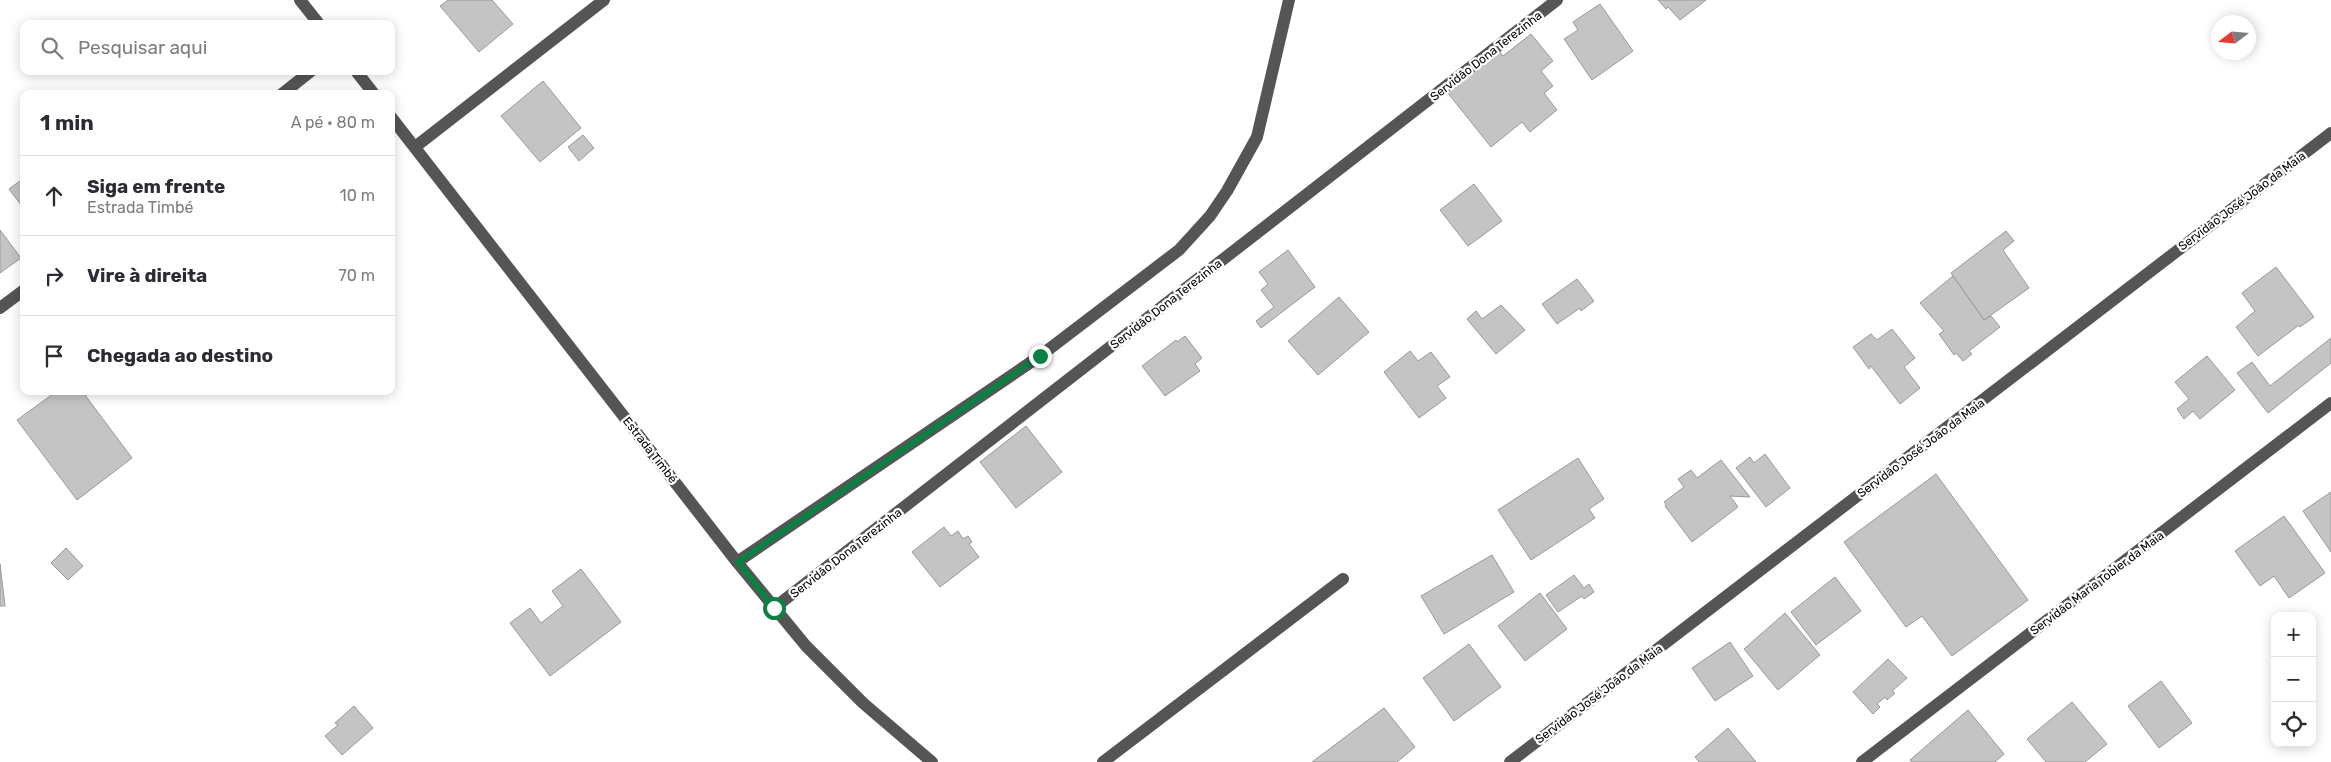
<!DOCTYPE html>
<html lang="pt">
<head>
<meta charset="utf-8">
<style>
	:root { --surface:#fff; --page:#f2f2f3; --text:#2b2b33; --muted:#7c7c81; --line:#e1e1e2 }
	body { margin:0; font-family:Rubik,sans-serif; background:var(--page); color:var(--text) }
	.controls { position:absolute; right:15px; bottom:15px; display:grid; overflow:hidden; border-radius:10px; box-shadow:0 2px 12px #0003 }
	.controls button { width:45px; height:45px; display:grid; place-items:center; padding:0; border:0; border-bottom:1px solid var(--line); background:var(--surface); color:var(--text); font:25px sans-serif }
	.compass { position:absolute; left:2211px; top:15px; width:45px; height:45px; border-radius:50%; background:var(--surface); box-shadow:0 2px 12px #0003; rotate:254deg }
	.stop { position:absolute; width:15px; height:15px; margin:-11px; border:4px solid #0b8043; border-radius:50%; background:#fff }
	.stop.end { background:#0b8043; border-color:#fff; box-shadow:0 1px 5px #0008 }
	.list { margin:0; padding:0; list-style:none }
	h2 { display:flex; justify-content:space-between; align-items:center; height:65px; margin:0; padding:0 20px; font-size:21px }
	h2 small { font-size:16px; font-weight:400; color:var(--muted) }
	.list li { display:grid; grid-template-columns:32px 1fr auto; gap:15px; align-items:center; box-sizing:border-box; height:80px; padding:0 20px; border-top:1px solid var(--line) }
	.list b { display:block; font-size:19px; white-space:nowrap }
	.list p { margin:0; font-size:16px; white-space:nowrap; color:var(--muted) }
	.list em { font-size:16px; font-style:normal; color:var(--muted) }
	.icon { flex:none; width:28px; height:28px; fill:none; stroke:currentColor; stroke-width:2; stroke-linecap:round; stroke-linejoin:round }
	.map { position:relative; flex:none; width:2331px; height:762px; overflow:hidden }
	.search { position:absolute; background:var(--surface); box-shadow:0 2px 12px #0003; left:20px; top:20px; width:375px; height:55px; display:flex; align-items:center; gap:12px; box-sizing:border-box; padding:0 18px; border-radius:10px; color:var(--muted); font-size:19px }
	.panel { position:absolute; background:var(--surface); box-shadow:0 2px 12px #0003; left:20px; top:90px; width:375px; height:305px; border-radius:10px }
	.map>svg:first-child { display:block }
</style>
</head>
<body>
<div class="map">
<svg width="2331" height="762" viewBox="0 0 2331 762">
	<rect width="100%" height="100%" fill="#fff"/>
	<!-- building -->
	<g fill="#c4c4c4" stroke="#999">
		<path d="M448 0H492L513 24 479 52 440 6Z"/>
		<path d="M1658 0H1706L1680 20 1668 7 1666 9Z"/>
		<path d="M1600 4 1633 51 1592 80 1564 39 1578 30 1573 22Z"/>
		<path d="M1531 34 1553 61 1541 71 1553 86 1544 93 1557 110 1530 132 1522 122 1491 147 1447 92 1499 51 1503 56Z"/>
		<path d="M543 81 581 128 540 162 501 116Z"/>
		<path d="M583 135 594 148 579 161 568 147Z"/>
		<path d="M24 178V209L9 189Z"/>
		<path d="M1474 184 1502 221 1468 246 1440 210Z"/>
		<path d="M0 230 21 258 0 273Z"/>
		<path d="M2006 231 2014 241 2003 250 2029 288 1984 320 1951 273Z"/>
		<path d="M1288 250 1315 287 1261 328 1256 321 1274 307 1261 290 1268 284 1259 272Z"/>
		<path d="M2276 267 2314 317 2300 327 2299 325 2258 356 2236 327 2255 311 2242 293Z"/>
		<path d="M1953 276 1984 320 1991 316 2000 327 1969 351 1972 354 1963 361 1956 353 1954 355 1939 334 1944 331 1920 303Z"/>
		<path d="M1577 279 1594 301 1581 311 1580 308 1557 324 1542 304Z"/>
		<path d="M1339 297 1369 332 1318 375 1288 341Z"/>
		<path d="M1501 305 1525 330 1496 354 1467 319 1476 311 1482 319Z"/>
		<path d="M1892 329 1915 358 1904 367 1920 388 1900 404 1871 366 1869 369 1853 347 1871 334 1877 340Z"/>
		<path d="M1185 336 1202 358 1195 364 1200 371 1165 396 1142 366 1176 340 1177 342Z"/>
		<path d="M2331 338V363L2268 413 2237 373 2252 362 2270 386Z"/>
		<path d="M1410 351 1418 361 1431 352 1450 377 1437 386 1446 398 1419 418 1384 372Z"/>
		<path d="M2207 356 2235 390 2200 419 2193 411 2184 419 2177 409 2189 399 2175 382Z"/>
		<path d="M57 391H82L132 458 77 500 17 420Z"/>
		<path d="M1026 426 1062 472 1016 508 980 462Z"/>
		<path d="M1765 454 1790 488 1766 507 1736 468 1750 457 1754 463Z"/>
		<path d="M1578 458 1604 499 1589 509 1595 518 1531 560 1498 510Z"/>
		<path d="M1721 460 1750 497 1730 496 1738 507 1692 542 1665 506 1666 504 1664 502 1684 487 1678 479 1691 470 1697 478Z"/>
		<path d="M1936 474 2028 600 1952 656 1922 616 1906 627 1844 542Z"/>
		<path d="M2331 492V552L2303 511Z"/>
		<path d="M2284 516 2325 573 2289 598 2274 576 2260 586 2235 551Z"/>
		<path d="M944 527 951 536 958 531 963 539 968 536 972 542 969 544 979 557 940 587 912 552Z"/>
		<path d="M66 548 83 566 68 580 51 563Z"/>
		<path d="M1492 555 1514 592 1444 634 1421 596Z"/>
		<path d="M0 564 5 606H0Z"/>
		<path d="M581 569 621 622 550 676 510 623 530 608 541 623 563 606 552 591Z"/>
		<path d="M1574 575 1584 588 1589 584 1594 592 1584 599 1582 596 1558 612 1546 595Z"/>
		<path d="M1835 577 1861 611 1816 645 1791 612Z"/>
		<path d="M1540 593 1567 629 1525 661 1498 626Z"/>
		<path d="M1785 613 1820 655 1778 690 1744 649Z"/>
		<path d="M1730 642 1753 676 1715 701 1692 668Z"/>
		<path d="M1469 644 1501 687 1454 721 1423 678Z"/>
		<path d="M1888 659 1907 678 1892 691 1895 693 1887 700 1885 697 1877 704 1880 707 1873 714 1853 692Z"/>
		<path d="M2161 681 2192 723 2159 748 2128 706Z"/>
		<path d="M2072 702 2107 744 2085 762H2046L2027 739Z"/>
		<path d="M354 706 373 728 342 755 325 736 338 725 335 723Z"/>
		<path d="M1384 708 1415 747 1397 762H1312Z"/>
		<path d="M1968 710 2004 754 1995 762H1912L1910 760Z"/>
		<path d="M1728 728 1756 762H1699L1695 757Z"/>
	</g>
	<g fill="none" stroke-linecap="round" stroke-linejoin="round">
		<!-- minor -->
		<g stroke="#555" stroke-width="12">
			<path d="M300 0 319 24"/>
			<path d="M356 71 374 94"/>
			<path d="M282 94 311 71"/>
			<path d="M391 117 737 562 806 646 863 703 932 762"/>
			<path d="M415 147 604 0"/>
			<path d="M0 308 24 290"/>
			<path d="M737 562 1040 356 1179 250 1210 216 1227 191 1257 137 1289 0"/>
			<path d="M774 608 1557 0"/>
			<path d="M1103 762 1343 579"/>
			<path d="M1510 762 2331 133"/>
			<path d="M1862 762 2331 403"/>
		</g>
	</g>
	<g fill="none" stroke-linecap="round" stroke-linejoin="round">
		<!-- route -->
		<path stroke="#0b8043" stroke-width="6" d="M774 608 738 562 1040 356"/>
	</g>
	<g text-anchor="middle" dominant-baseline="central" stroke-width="4.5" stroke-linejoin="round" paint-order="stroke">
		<!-- street labels -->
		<g font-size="12" fill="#000" stroke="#fff">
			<text transform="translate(1486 56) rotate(-38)">Servidão Dona Terezinha</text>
			<text transform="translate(2242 201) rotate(-37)">Servidão José João da Maia</text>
			<text transform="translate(1166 304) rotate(-38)">Servidão Dona Terezinha</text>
			<text transform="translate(1921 448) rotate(-37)">Servidão José João da Maia</text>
			<text transform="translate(650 450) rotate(52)">Estrada Timbé</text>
			<text transform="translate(846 553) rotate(-38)">Servidão Dona Terezinha</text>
			<text transform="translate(2097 583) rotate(-37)">Servidão Maria Tobler da Maia</text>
			<text transform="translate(1599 694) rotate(-37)">Servidão José João da Maia</text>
		</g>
	</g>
</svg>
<div class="controls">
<button>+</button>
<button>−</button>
<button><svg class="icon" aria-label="locate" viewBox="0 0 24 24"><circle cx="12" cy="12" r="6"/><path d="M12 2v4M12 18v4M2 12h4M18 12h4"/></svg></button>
</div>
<svg class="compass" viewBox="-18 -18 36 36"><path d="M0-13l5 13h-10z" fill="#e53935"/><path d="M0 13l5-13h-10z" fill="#7c7c81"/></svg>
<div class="stop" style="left:774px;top:608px"></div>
<div class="stop end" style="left:1040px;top:356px"></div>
<div class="search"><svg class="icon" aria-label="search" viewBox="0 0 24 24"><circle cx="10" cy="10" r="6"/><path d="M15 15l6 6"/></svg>Pesquisar aqui</div>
<section class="panel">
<h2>1 min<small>A pé · 80 m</small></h2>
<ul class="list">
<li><svg class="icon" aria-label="ahead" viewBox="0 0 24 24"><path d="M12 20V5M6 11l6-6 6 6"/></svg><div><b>Siga em frente</b><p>Estrada Timbé</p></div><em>10 m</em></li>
<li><svg class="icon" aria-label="right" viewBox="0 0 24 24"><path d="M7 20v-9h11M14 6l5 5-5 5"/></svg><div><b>Vire à direita</b></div><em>70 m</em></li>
<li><svg class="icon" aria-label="arrive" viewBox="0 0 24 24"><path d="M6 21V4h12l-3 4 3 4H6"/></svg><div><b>Chegada ao destino</b></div></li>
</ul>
</section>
</div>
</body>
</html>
